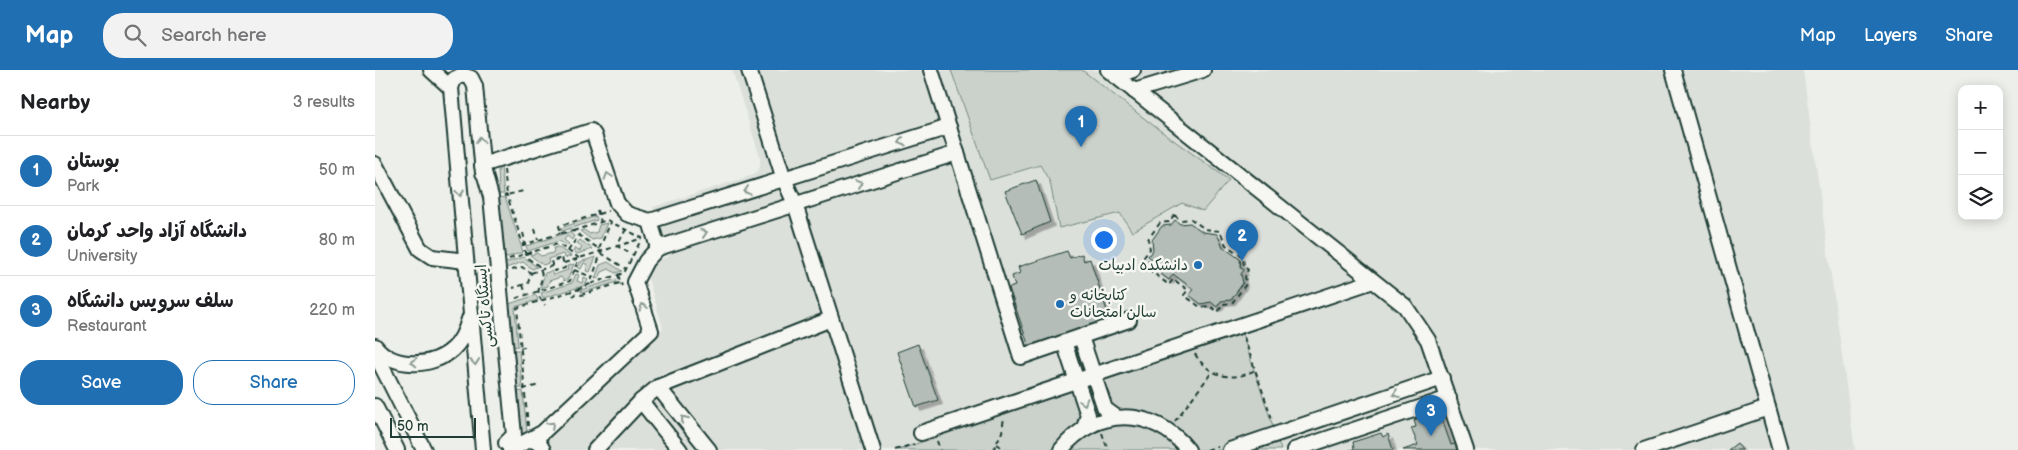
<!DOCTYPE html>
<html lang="en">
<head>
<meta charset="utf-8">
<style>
	:root { --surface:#fff; --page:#f2f2f2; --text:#202124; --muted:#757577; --line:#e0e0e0; --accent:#1f6fb2 }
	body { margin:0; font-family:"Balsamiq Sans","Playpen Sans Arabic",sans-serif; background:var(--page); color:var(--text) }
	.controls { position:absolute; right:15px; top:15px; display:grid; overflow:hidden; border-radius:10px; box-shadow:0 2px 12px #0003 }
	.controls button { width:45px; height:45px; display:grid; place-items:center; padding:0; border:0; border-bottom:1px solid var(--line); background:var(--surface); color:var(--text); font:25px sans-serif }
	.scale { position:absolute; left:15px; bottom:12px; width:86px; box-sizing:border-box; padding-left:5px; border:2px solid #1f3d34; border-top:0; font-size:14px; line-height:18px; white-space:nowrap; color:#1f3d34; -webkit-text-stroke:4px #f6f6f2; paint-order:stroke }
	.you { position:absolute; left:728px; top:169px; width:18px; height:18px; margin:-12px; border:4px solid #fff; border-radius:50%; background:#1a73e8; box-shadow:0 0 0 8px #1a73e833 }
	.badge { display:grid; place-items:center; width:32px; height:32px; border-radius:50%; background:var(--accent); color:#fff; font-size:16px; font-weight:700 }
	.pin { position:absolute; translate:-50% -41px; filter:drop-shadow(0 1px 2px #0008) }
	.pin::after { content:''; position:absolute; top:26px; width:18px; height:15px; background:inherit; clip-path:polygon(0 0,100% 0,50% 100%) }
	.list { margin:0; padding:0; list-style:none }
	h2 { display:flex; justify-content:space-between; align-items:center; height:65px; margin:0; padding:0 20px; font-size:21px }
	h2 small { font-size:16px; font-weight:400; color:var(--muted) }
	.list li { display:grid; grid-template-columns:32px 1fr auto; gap:15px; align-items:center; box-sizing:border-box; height:70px; padding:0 20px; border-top:1px solid var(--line) }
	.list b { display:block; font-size:19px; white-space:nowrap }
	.list p { margin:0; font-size:16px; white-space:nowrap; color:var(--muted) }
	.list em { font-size:16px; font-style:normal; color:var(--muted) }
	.actions { display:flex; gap:10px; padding:15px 20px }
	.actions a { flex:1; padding:11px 0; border:1px solid var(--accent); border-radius:20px; text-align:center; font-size:18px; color:var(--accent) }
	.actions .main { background:var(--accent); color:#fff }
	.icon { flex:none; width:28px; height:28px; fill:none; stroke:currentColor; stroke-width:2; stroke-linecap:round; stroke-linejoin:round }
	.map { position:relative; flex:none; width:1643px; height:380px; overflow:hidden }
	header { display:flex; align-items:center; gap:30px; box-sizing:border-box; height:70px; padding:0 25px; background:var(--accent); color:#fff }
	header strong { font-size:24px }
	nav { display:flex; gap:28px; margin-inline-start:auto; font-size:18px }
	.search { width:350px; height:45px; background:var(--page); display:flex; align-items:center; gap:12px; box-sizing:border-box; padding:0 18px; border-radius:20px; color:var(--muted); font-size:19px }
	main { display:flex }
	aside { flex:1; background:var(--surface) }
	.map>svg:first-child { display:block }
</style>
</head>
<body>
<header>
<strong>Map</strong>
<div class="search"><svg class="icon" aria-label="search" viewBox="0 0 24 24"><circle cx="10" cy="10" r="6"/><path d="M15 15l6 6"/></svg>Search here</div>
<nav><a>Map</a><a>Layers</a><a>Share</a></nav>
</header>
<main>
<aside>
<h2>Nearby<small>3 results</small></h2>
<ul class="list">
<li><span class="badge">1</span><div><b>بوستان</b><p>Park</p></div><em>50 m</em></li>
<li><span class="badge">2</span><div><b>دانشگاه آزاد واحد کرمان</b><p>University</p></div><em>80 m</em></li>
<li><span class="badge">3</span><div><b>سلف سرویس دانشگاه</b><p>Restaurant</p></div><em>220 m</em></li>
</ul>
<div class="actions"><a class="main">Save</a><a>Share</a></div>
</aside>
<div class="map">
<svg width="1643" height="380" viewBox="0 0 1643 380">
	<defs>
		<filter id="shadow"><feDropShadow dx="4.5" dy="4.5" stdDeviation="0" flood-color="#0004"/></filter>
	</defs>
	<rect width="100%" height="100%" fill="#edefea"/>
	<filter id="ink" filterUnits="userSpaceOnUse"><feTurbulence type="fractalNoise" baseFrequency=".02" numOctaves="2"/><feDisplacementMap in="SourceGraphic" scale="10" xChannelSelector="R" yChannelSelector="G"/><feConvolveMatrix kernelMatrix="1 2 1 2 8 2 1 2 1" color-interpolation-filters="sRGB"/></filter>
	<g filter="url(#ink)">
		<!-- built -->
		<path fill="#dce0db" d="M357 0H1428L1480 380H157L288 258 272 205V200L278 192 294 186 278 137 375 106 383 101 385 96V87Z"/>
		<!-- green -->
		<g fill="#cbd2cc" stroke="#758880">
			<path d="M576 0H707L783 59 854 110 828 141 807 133 757 162 745 143 684 158 675 112 665 95 615 110Z"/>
			<path d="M126 97 129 124H124L123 99Z"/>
			<path d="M130 127 148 182 130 188 124 128Z"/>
			<path d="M221 146 222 150 187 161 186 158Z"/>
			<path d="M232 153 226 168 217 170 205 161 209 160 215 164 222 162 224 155Z"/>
			<path d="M194 162 199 166 197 170 192 166 189 170 194 174 192 176 184 171 153 181 151 176Z"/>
			<path d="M205 170 218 179 202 184 198 181 200 178 205 181 207 177 202 173Z"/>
			<path d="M183 177 196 186 190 188 188 184 173 189 174 193 168 195 155 185 162 183 166 186 178 183 179 178Z"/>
			<path d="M149 187 162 197 157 199 148 192 131 198 130 193Z"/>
			<path d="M221 187 215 202 211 201 213 195 209 193 206 199 203 198 205 192Z"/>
			<path d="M233 192 247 201 240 203 234 199 227 202 224 208 220 209 225 195Z"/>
			<path d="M199 194 193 209 189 211 186 207 174 211 173 216 165 218 170 203 176 201 178 205 193 200 192 196Z"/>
			<path d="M201 204 204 205 202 211 207 213 209 207 213 209 211 215 168 228 166 223 197 213Z"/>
			<path d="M241 209 242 212 207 223 206 220Z"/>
			<path d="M161 225 163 230 140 237 143 276 138 277 134 234Z"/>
			<path d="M867 264 906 380H523Z"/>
			<path d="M139 280H144L147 318H142Z"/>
			<path d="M148 321 152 363 149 366 146 364 142 322Z"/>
		</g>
		<!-- building -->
		<g fill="#b4bdb8" stroke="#1f3d34" filter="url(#shadow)">
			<path d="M661 110 675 152 647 164 630 121Z"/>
			<path d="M800 150 805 154 815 153 828 162 842 164 848 177 865 189 866 198 869 200 866 204 868 213 856 230 846 231 842 237 836 232 826 234 814 225 818 219 798 204 794 210 781 200 779 191 773 186 778 180 777 170 787 156 796 155Z"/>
			<path d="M692 181 695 188 707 184 709 191 715 189 735 250 654 277 634 218 640 216 637 206 645 203 643 197Z"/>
			<path d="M543 274 563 330 541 337 522 282Z"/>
			<path d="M1058 343 1060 347 1065 344 1076 375 1080 374 1082 380H1028L1043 375 1036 358 1041 357 1039 350Z"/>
			<path d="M1006 363 1008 367 1013 364 1018 380H975L979 379 978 372Z"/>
			<path d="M1362 373 1367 380H1353Z"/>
		</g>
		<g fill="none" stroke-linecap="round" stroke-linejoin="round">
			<!-- minor casing -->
			<g stroke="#1f3d34" stroke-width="18">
				<g id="minor">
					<path d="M56 0 76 18"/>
					<path d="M374 0 409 109 420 134 498 380"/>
					<path d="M556 0 646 287 754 250"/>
					<path d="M733 0 1030 236 1053 270 1091 380"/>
					<path d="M1298 0 1405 380"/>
					<path d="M740 6 758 0"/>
					<path d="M759 21 828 0"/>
					<path d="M0 94 45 179 57 187 91 191"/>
					<path d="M108 103 100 16 96 8 87 5 79 9 76 18 108 380"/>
					<path d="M275 151 574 57"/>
					<path d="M283 178 582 83"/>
					<path d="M706 267 730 339 741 347"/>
					<path d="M689 272 713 345 709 358"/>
					<path d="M0 276C18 299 57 298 78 279 87 271 91 260 94 249"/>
					<path d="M0 283 49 380"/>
					<path d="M283 317 334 380"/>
					<path d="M266 331 305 380"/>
					<path d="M0 336 22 380"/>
					<path d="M546 363 998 211"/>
					<path d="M157 370 164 373 168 380"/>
					<path d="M131 373 139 365 116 127 107 95 216 61 219 65 242 133 252 144 275 151 283 178 271 191 260 212 276 261 167 363 135 380"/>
					<path d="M220 380 266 331 283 317 456 249"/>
					<path d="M686 380C719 337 779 336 813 380"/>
					<path d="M855 380 1067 308"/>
					<path d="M919 380 1074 328"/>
					<path d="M1269 380 1393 338"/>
				</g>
			</g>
			<!-- path -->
			<g stroke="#1f3d34" stroke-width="2" stroke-dasharray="5 4" stroke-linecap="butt">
				<path d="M129 100 132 125 148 121"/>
				<path d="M129 126 132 125 148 175 186 163 184 156 233 141"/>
				<path d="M222 140 226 152"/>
				<path d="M799 145 806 150 816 149 830 159 845 161 851 175 868 187 869 196 873 200 870 205 871 214 857 233 848 234 843 242 835 236 825 237 809 225 813 220 798 209 794 215 777 202 776 193 769 187 775 179 773 169 785 153 794 152Z"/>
				<path d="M160 159 163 170"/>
				<path d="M251 159 242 176 258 185"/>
				<path d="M198 161 232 150 267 168 249 203 215 214"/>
				<path d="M148 163 150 171 148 175C149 178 150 184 152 187 157 193 164 193 166 201 170 214 156 220 170 235"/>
				<path d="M186 163 198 161 224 179 226 183 215 214 204 219 198 226"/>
				<path d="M224 179 236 152"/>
				<path d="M193 181 204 165"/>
				<path d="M226 183 251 199"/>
				<path d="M187 188 190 198 179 201 176 191Z"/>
				<path d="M134 189 183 174 204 188 195 211 139 229"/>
				<path d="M189 193 268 168"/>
				<path d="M137 200 147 197 156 203 153 213 138 218"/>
				<path d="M199 200 217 207"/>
				<path d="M156 203 177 196"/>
				<path d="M243 205 247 216"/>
				<path d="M148 215 151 224"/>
				<path d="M869 267 898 352"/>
				<path d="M145 278 153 276"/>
				<path d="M820 284C833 306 858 313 880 300"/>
				<path d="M148 319 165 315"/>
				<path d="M800 351 837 302"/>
				<path d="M153 356 142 238 204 219 206 225 248 212"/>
				<path d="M727 363 733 380"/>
				<path d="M562 371 565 380"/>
				<path d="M622 374 630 380"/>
				<path d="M520 380 539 374"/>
				<path d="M618 380 627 362 629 347"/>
				<path d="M832 380 843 376"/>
			</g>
			<!-- minor -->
			<use href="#minor" stroke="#f6f6f2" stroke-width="14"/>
		</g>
		<!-- one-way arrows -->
		<defs><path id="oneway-chevron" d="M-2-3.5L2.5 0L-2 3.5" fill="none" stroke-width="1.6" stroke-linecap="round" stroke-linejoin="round" transform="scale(1.25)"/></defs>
		<g stroke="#8a9a93">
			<use href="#oneway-chevron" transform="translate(105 70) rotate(-95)"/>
			<use href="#oneway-chevron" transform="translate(527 72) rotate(163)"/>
			<use href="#oneway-chevron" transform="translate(233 106) rotate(-108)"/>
			<use href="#oneway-chevron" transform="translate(484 114) rotate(-18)"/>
			<use href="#oneway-chevron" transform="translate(372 121) rotate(162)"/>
			<use href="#oneway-chevron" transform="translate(85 123) rotate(85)"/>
			<use href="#oneway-chevron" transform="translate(329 163) rotate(-18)"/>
			<use href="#oneway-chevron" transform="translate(268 237) rotate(-108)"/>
			<use href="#oneway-chevron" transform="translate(39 292) rotate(-178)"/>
			<use href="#oneway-chevron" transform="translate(100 292) rotate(85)"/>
			<use href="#oneway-chevron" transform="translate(1021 324) rotate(161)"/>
			<use href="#oneway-chevron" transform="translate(709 332) rotate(72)"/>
			<use href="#oneway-chevron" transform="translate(309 349) rotate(-129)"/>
			<use href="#oneway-chevron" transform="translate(176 355) rotate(-43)"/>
		</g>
	</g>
	<!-- markers -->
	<g fill="#1f6fb2" stroke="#f6f6f2" stroke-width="2">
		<circle cx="823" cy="195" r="5"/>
		<circle cx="685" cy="234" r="5"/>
	</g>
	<g text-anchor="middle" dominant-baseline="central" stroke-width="5" stroke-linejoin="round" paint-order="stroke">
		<!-- poi labels -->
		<g font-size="15" fill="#1f3d34" stroke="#f6f6f2" text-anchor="end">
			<text x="813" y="195">دانشکده ادبیات</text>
			<text x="695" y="225" text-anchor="start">کتابخانه و<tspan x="695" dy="17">سالن امتحانات</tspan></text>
		</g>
		<!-- street labels -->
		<g font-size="15" fill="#1f3d34" stroke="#f6f6f2">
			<text transform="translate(110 236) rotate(-95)">ایستگاه تاکسی</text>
		</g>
	</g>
</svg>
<div class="controls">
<button>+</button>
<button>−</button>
<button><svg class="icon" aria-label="layers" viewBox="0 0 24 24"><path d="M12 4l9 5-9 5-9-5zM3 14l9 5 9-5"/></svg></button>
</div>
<div class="scale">50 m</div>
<div class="you"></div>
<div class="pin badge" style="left:706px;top:77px">1</div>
<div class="pin badge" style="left:867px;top:191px">2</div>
<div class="pin badge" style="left:1056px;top:366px">3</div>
</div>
</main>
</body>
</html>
